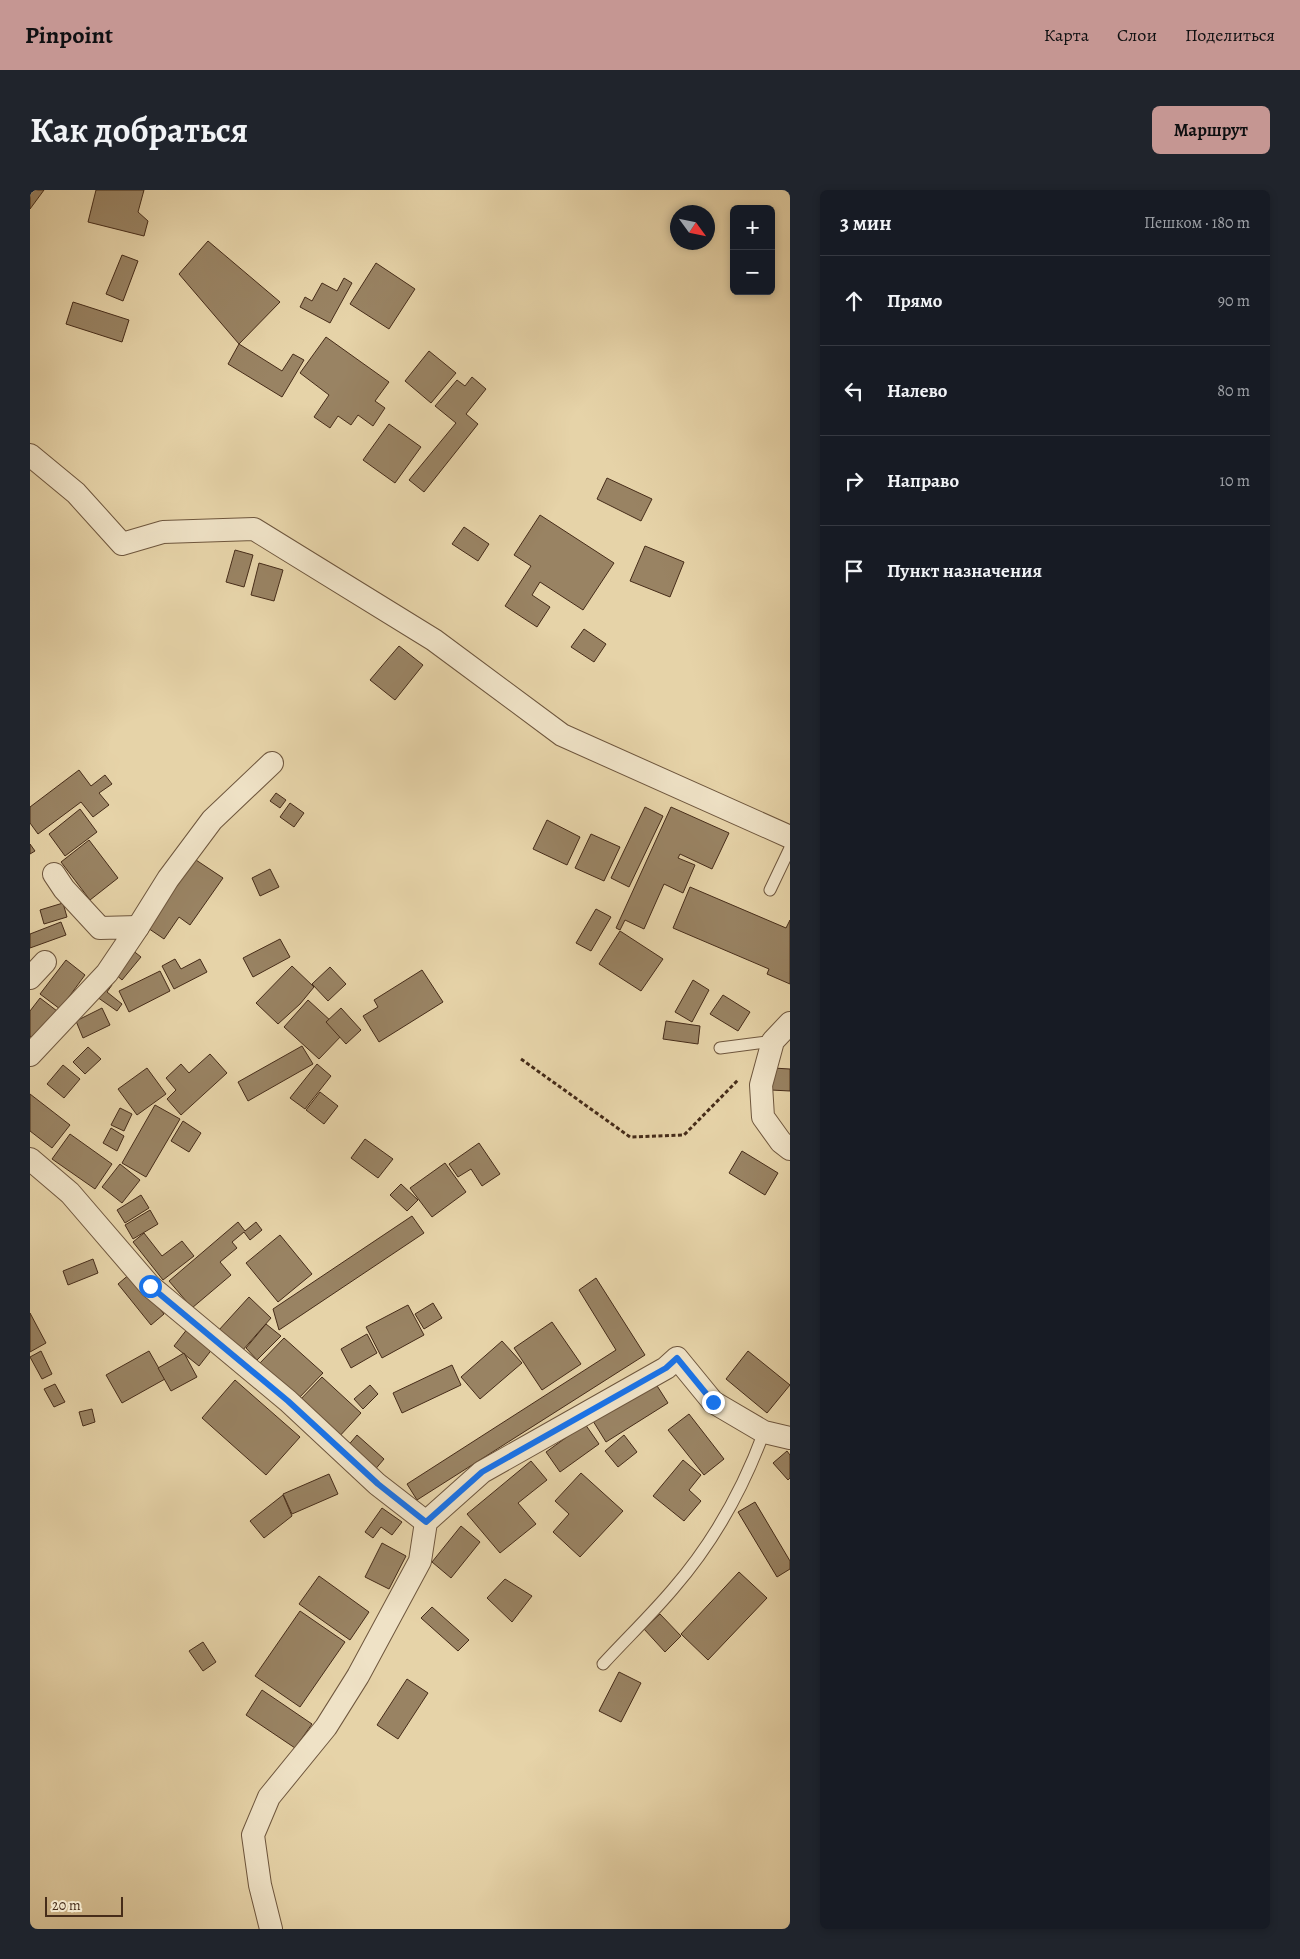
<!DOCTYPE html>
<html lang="ru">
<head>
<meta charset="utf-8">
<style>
	:root { --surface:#171b24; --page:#20242c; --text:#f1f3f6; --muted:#9ea1a6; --line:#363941; --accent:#c59692 }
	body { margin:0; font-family:Alegreya,serif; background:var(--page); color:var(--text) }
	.controls { position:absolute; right:15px; top:15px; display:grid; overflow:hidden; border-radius:8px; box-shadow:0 2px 8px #0003 }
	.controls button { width:45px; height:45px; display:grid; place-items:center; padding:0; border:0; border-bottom:1px solid var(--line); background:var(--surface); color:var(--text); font:25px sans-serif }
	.compass { position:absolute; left:640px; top:15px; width:45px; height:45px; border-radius:50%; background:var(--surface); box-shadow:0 2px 8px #0003; rotate:123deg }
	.scale { position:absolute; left:15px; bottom:12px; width:78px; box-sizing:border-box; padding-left:5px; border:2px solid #462c19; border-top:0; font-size:14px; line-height:18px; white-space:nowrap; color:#462c19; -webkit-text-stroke:4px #efe2c6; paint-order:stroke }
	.stop { position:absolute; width:15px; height:15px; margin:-11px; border:4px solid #1a73e8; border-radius:50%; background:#fff }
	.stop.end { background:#1a73e8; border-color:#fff; box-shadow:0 1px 5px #0008 }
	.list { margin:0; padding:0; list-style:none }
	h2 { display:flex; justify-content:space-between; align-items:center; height:65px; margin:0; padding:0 20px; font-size:21px }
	h2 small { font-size:16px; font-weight:400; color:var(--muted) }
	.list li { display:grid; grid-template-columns:32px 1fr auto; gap:15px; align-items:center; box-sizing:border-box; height:90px; padding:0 20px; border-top:1px solid var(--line) }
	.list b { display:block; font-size:19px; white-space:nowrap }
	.list em { font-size:16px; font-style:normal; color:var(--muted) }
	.icon { flex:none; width:28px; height:28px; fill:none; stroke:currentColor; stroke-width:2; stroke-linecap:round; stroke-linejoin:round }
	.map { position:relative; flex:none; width:760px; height:1739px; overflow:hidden; border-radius:8px }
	header { display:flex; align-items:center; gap:30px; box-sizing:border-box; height:70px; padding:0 25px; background:var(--accent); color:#111 }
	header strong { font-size:24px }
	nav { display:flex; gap:28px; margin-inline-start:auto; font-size:18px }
	.intro { display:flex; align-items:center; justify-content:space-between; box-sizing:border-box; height:120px; padding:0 30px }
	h1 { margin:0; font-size:35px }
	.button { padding:12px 22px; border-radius:8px; background:var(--accent); color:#111; font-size:18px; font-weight:700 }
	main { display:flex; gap:30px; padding:0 30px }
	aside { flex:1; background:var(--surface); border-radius:8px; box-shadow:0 2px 8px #0003 }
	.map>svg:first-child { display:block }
</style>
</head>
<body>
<header>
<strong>Pinpoint</strong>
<nav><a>Карта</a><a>Слои</a><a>Поделиться</a></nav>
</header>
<div class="intro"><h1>Как добраться</h1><a class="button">Маршрут</a></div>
<main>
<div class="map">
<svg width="760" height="1739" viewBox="0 0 760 1739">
	<rect width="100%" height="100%" fill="#e6d3a8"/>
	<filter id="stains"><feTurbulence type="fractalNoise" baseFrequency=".004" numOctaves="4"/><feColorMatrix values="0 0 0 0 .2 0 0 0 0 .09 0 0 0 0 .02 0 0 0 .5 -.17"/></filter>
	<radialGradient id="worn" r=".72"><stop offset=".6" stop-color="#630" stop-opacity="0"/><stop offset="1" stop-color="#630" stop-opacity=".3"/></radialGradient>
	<!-- building -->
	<g fill="#998363" stroke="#462c19">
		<path d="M0 0H14L0 19Z"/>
		<path d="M66 0H114L108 22 118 31 114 46 58 32Z"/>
		<path d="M178 51 250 112 209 154 149 84Z"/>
		<path d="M92 65 108 71 93 111 76 104Z"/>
		<path d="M346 73 385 99 359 139 320 114Z"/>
		<path d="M314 88 322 93 300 133 270 117 275 107 282 111 292 93 307 101Z"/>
		<path d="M43 112 99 130 92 152 36 134Z"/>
		<path d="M296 147 359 192 345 211 355 218 343 236 328 225 321 235 308 226 300 238 284 227 299 205 270 183Z"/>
		<path d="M209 154 252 181 263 164 274 170 252 207 198 174Z"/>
		<path d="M399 161 426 183 401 213 375 191Z"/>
		<path d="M442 187 456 199 436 224 448 234 394 302 379 290 426 233 405 216 427 190 435 196Z"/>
		<path d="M359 234 391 257 365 293 333 270Z"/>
		<path d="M577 288 622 309 611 331 567 309Z"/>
		<path d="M510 325 584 373 553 420 510 392 502 405 520 417 507 437 475 416 501 376 484 365Z"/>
		<path d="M434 337 459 354 448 371 422 354Z"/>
		<path d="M615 356 654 372 640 407 600 391Z"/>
		<path d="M205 360 223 365 214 397 196 392Z"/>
		<path d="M229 373 253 380 244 411 221 405Z"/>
		<path d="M554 439 576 454 564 472 541 457Z"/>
		<path d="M369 456 393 475 365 510 340 490Z"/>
		<path d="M49 580 61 596 75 585 82 594 69 603 79 615 63 627 51 612 8 644 0 633V617Z"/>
		<path d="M246 603 256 610 250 618 240 611Z"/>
		<path d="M260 613 274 623 264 637 250 627Z"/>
		<path d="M615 617 633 626 599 697 581 688Z"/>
		<path d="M641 617 699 643 682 679 650 664 648 668 665 675 653 703 634 694 614 739 595 730 590 740 586 738Z"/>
		<path d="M50 619 67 642 35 666 19 644Z"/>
		<path d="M517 630 550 647 537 675 503 659Z"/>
		<path d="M561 644 590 657 574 691 545 678Z"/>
		<path d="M59 650 88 688 60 710 31 672Z"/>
		<path d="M0 654 5 661 0 664Z"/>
		<path d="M160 666 193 688 160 735 149 727 134 749 112 734Z"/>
		<path d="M240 679 249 697 230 706 222 688Z"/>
		<path d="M660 697 756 738 760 730V794L737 784 739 779 643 738Z"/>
		<path d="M33 713 37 727 14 734 10 720Z"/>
		<path d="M566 719 581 727 561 761 546 753Z"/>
		<path d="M31 732 36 745 0 758V744Z"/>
		<path d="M590 741 633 769 611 801 569 774Z"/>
		<path d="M250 749 260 767 223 787 213 768Z"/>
		<path d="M101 759 111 767 92 790 83 782Z"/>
		<path d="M145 769 151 779 170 769 177 782 144 799 132 776Z"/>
		<path d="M36 770 55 785 30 819 10 804Z"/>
		<path d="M262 776 284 797 270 814 248 834 226 813Z"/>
		<path d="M300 777 316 794 298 811 282 794Z"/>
		<path d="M392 780 413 812 349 852 333 826 348 817 344 810Z"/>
		<path d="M130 781 140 801 99 822 89 801Z"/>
		<path d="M663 790 679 800 662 832 645 822Z"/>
		<path d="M78 792 82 795 77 802 92 814 87 821 67 807Z"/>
		<path d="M693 805 720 822 708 841 680 824Z"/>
		<path d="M10 808 27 821 5 850 0 846V821Z"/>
		<path d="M278 810 314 843 289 869 254 837Z"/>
		<path d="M72 818 80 835 53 848 46 831Z"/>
		<path d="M311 818 331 840 316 854 296 832Z"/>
		<path d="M636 831 670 836 668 854 633 849Z"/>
		<path d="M272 856 283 874 218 911 208 892Z"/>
		<path d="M58 857 71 869 55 884 43 872Z"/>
		<path d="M180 864 197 883 151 925 137 909 146 900 136 888 151 874 159 883Z"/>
		<path d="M287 874 301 886 275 919 260 908Z"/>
		<path d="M33 875 50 889 34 908 17 894Z"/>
		<path d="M117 878 136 904 107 925 88 899Z"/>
		<path d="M743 878 760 879V901L741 900Z"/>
		<path d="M290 902 308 916 294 934 276 920Z"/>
		<path d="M0 904 40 935 22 958 0 941Z"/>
		<path d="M125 915 150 929 116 987 92 973Z"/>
		<path d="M90 918 102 924 94 941 81 935Z"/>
		<path d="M153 931 171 943 159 962 141 951Z"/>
		<path d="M81 938 94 946 87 961 73 953Z"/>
		<path d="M40 944 82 974 65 999 22 969Z"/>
		<path d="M335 949 363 969 348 988 321 968Z"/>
		<path d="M449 953 470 984 452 996 441 979 428 987 419 974Z"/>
		<path d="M712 961 748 983 735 1005 699 983Z"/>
		<path d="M415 973 436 1002 402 1027 380 998Z"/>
		<path d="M90 974 110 990 92 1013 72 997Z"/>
		<path d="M371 994 388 1010 377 1021 360 1005Z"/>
		<path d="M111 1005 119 1018 95 1033 87 1020Z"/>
		<path d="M120 1020 128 1034 103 1049 95 1035Z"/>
		<path d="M382 1026 394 1043 249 1140 243 1119Z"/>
		<path d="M208 1032 215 1041 226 1032 232 1040 220 1050 214 1042 202 1052 207 1058 190 1072 201 1085 162 1118 139 1091Z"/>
		<path d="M114 1043 132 1066 152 1051 164 1066 133 1090 103 1052Z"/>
		<path d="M250 1045 282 1084 248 1112 216 1073Z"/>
		<path d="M63 1069 68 1083 38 1095 33 1081Z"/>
		<path d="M101 1083 134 1124 121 1135 88 1094Z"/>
		<path d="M566 1088 615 1165 387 1310 377 1294 586 1160 549 1100Z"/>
		<path d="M219 1107 241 1128 212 1161 188 1141Z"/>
		<path d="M403 1113 412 1128 394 1139 385 1124Z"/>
		<path d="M378 1115 394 1145 352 1168 336 1137Z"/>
		<path d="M0 1123 16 1153 0 1162Z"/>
		<path d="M522 1132 551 1174 512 1200 484 1158Z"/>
		<path d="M236 1134 251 1146 227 1170 216 1158Z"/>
		<path d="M158 1138 183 1158 169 1176 144 1156Z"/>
		<path d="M337 1144 347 1163 321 1178 311 1159Z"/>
		<path d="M254 1148 293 1183 268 1209 230 1173Z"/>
		<path d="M472 1151 492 1173 450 1209 431 1187Z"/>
		<path d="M11 1161 22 1184 12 1189 0 1167Z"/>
		<path d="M119 1161 135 1189 92 1213 76 1185Z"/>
		<path d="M718 1161 760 1195 737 1223 696 1189Z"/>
		<path d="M154 1163 167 1187 141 1201 128 1178Z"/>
		<path d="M422 1175 431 1195 372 1223 363 1203Z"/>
		<path d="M292 1187 331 1223 307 1249 267 1213Z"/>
		<path d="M205 1190 270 1247 236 1285 172 1228Z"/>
		<path d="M624 1191 638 1213 576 1252 563 1231Z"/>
		<path d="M25 1194 35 1212 24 1217 14 1199Z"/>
		<path d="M340 1195 348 1204 333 1219 324 1209Z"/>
		<path d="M62 1219 65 1232 53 1236 49 1222Z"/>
		<path d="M659 1224 694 1269 674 1285 638 1240Z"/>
		<path d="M555 1234 569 1254 530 1282 516 1262Z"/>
		<path d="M327 1245 354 1269 343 1282 316 1258Z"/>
		<path d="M594 1245 607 1262 588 1277 575 1261Z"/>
		<path d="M757 1261 760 1265V1288L758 1290 743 1273Z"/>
		<path d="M653 1270 671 1285 659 1300 671 1311 654 1331 623 1306Z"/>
		<path d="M501 1271 517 1290 488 1313 506 1334 470 1363 437 1324Z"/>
		<path d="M551 1283 593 1321 550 1367 523 1342 539 1324 525 1311Z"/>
		<path d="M299 1284 308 1304 262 1324 253 1304Z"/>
		<path d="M253 1305 262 1326 234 1348 220 1331Z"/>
		<path d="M725 1312 760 1371V1379L747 1387 708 1322Z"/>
		<path d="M352 1318 372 1332 362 1345 351 1337 343 1348 335 1342Z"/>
		<path d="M431 1336 450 1352 421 1388 402 1372Z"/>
		<path d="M352 1353 376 1366 359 1399 335 1387Z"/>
		<path d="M709 1382 737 1408 678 1470 651 1444Z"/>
		<path d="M289 1386 339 1422 320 1450 269 1414Z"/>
		<path d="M475 1389 502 1406 482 1432 457 1408Z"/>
		<path d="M402 1417 439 1450 428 1461 391 1428Z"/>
		<path d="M270 1421 315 1452 270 1517 225 1486Z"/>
		<path d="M630 1424 651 1446 635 1462 614 1439Z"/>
		<path d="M173 1452 186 1472 173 1481 159 1461Z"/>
		<path d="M589 1482 611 1493 591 1532 569 1521Z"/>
		<path d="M377 1489 398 1503 368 1549 347 1535Z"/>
		<path d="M232 1500 282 1534 265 1558 216 1525Z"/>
	</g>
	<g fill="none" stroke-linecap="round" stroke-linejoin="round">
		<!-- lane casing -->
		<g stroke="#6e563d" stroke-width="13">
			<g id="lane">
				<path d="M740 700 760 658"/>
				<path d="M690 858 743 851"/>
				<path d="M573 1474C596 1449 621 1425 643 1399 683 1353 713 1299 734 1242"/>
			</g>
		</g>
		<!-- street casing -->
		<g stroke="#6e563d" stroke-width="24">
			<g id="street">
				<path d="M0 265 46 303 92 354 133 342 224 339 404 450 532 545 760 647"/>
				<path d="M108 737 138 689 182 630 242 573"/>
				<path d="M0 788 15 772"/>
				<path d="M760 833 743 851 731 895 733 927 751 952 760 959"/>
				<path d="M0 865 77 783 108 737 70 738 34 699 24 684"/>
				<path d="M0 969 40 1003 120 1096 258 1211 347 1294 396 1332"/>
				<path d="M241 1739 230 1695 223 1645 239 1607 296 1537 328 1486 390 1371 396 1332 452 1282 636 1178 647 1168 683 1212 734 1242 760 1248"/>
			</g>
		</g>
		<!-- path -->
		<path stroke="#462c19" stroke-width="3" stroke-dasharray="4 2.5" stroke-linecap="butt" d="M491 869 600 947 654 945 708 890"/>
		<!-- lane -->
		<use href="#lane" stroke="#efe2c6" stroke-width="11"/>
		<!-- street -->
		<use href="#street" stroke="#efe2c6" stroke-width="22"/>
	</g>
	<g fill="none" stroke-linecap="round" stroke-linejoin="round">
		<!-- route -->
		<path stroke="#1a73e8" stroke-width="6" d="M120 1096 258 1211 348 1294 396 1332 452 1282 636 1178 647 1168 683 1212"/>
	</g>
	<rect width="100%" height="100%" filter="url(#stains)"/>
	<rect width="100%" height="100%" fill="url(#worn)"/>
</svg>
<div class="controls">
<button>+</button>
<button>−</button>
</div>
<svg class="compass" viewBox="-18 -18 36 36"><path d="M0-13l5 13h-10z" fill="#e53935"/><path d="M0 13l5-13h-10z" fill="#9ea1a6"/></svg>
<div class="scale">20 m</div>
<div class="stop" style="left:120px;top:1096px"></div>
<div class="stop end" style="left:683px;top:1212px"></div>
</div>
<aside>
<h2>3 мин<small>Пешком · 180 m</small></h2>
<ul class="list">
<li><svg class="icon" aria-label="ahead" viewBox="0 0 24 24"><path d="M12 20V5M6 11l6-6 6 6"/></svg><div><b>Прямо</b></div><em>90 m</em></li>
<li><svg class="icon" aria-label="left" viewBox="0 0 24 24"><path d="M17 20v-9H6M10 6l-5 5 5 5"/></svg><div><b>Налево</b></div><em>80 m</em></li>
<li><svg class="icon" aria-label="right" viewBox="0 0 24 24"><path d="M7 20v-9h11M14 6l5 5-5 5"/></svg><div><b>Направо</b></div><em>10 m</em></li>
<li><svg class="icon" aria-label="arrive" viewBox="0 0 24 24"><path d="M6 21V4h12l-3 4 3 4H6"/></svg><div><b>Пункт назначения</b></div></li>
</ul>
</aside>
</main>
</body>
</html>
